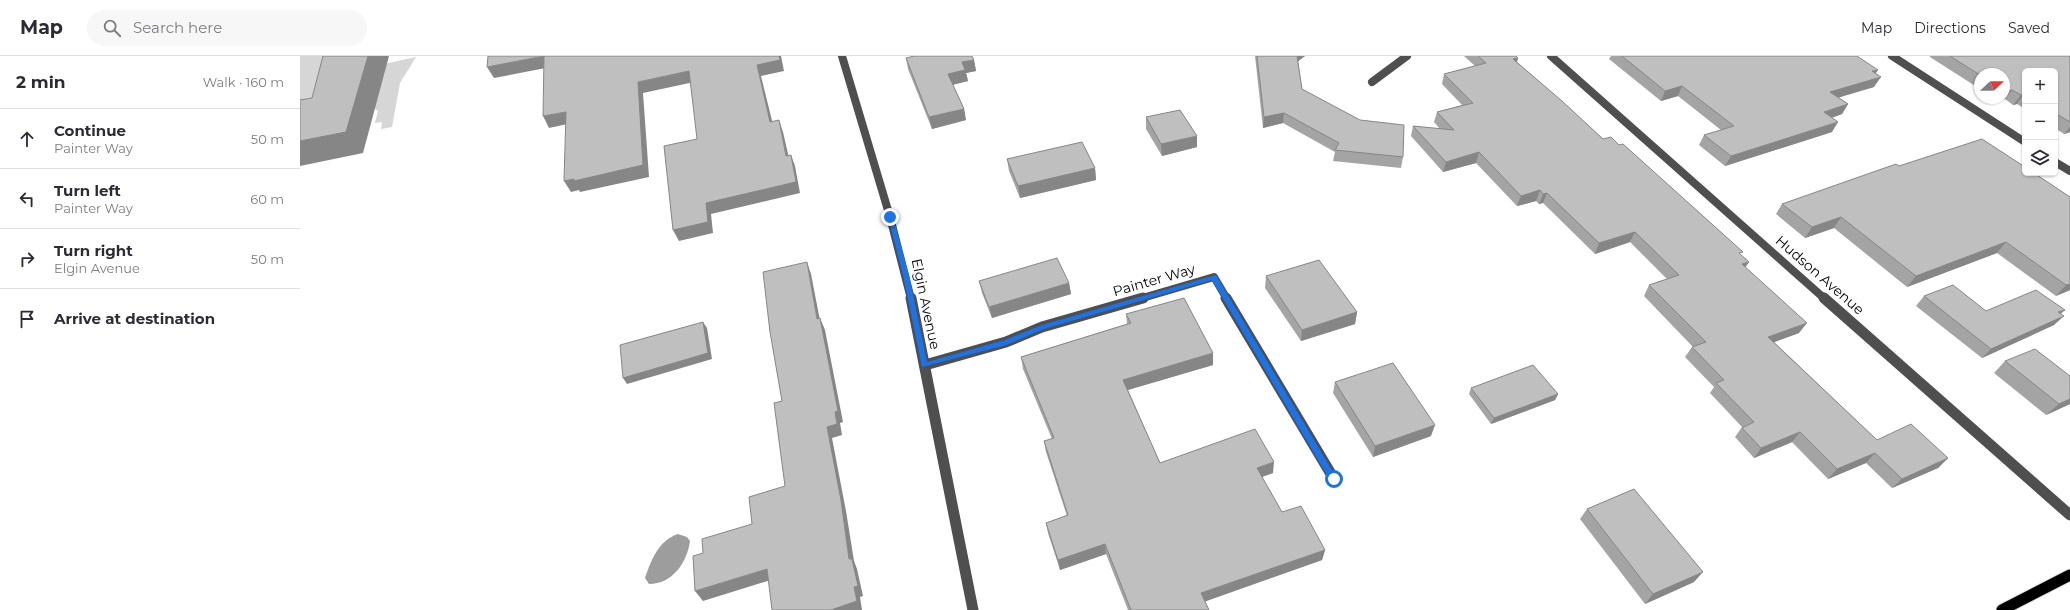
<!DOCTYPE html>
<html lang="en">
<head>
<meta charset="utf-8">
<style>
	:root { --surface:#fff; --page:#f7f7f7; --text:#2b2b33; --muted:#7c7c81; --line:#e1e1e2 }
	body { margin:0; font-family:Montserrat,sans-serif; background:var(--page); color:var(--text) }
	.controls { position:absolute; right:12px; top:12px; display:grid; overflow:hidden; border-radius:6px; box-shadow:0 1px 3px #0004 }
	.controls button { width:36px; height:36px; display:grid; place-items:center; padding:0; border:0; border-bottom:1px solid var(--line); background:var(--surface); color:var(--text); font:20px sans-serif }
	.compass { position:absolute; left:1674px; top:12px; width:36px; height:36px; border-radius:50%; background:var(--surface); box-shadow:0 1px 3px #0004; rotate:68deg }
	.stop { position:absolute; width:12px; height:12px; margin:-9px; border:3px solid #1a73e8; border-radius:50%; background:#fff }
	.stop.end { background:#1a73e8; border-color:#fff; box-shadow:0 1px 4px #0008 }
	.list { margin:0; padding:0; list-style:none }
	h2 { display:flex; justify-content:space-between; align-items:center; height:52px; margin:0; padding:0 16px; font-size:17px }
	h2 small { font-size:13px; font-weight:400; color:var(--muted) }
	.list li { display:grid; grid-template-columns:26px 1fr auto; gap:12px; align-items:center; box-sizing:border-box; height:60px; padding:0 16px; border-top:1px solid var(--line) }
	.list b { display:block; font-size:15px; white-space:nowrap }
	.list p { margin:0; font-size:13px; white-space:nowrap; color:var(--muted) }
	.list em { font-size:13px; font-style:normal; color:var(--muted) }
	.icon { flex:none; width:22px; height:22px; fill:none; stroke:currentColor; stroke-width:2; stroke-linecap:round; stroke-linejoin:round }
	.map { position:relative; flex:none; width:1770px; height:554px; overflow:hidden }
	header { display:flex; align-items:center; gap:24px; box-sizing:border-box; height:56px; padding:0 20px; background:var(--surface); border-bottom:1px solid var(--line) }
	header strong { font-size:19px }
	nav { display:flex; gap:22px; margin-inline-start:auto; font-size:14px }
	.search { width:280px; height:36px; background:var(--page); display:flex; align-items:center; gap:10px; box-sizing:border-box; padding:0 14px; border-radius:22px; color:var(--muted); font-size:15px }
	main { display:flex }
	aside { flex:1; background:var(--surface) }
	.map>svg:first-child { display:block }
</style>
</head>
<body>
<header>
<strong>Map</strong>
<div class="search"><svg class="icon" aria-label="search" viewBox="0 0 24 24"><circle cx="10" cy="10" r="6"/><path d="M15 15l6 6"/></svg>Search here</div>
<nav><a>Map</a><a>Directions</a><a>Saved</a></nav>
</header>
<main>
<aside>
<h2>2 min<small>Walk · 160 m</small></h2>
<ul class="list">
<li><svg class="icon" aria-label="ahead" viewBox="0 0 24 24"><path d="M12 20V5M6 11l6-6 6 6"/></svg><div><b>Continue</b><p>Painter Way</p></div><em>50 m</em></li>
<li><svg class="icon" aria-label="left" viewBox="0 0 24 24"><path d="M17 20v-9H6M10 6l-5 5 5 5"/></svg><div><b>Turn left</b><p>Painter Way</p></div><em>60 m</em></li>
<li><svg class="icon" aria-label="right" viewBox="0 0 24 24"><path d="M7 20v-9h11M14 6l5 5-5 5"/></svg><div><b>Turn right</b><p>Elgin Avenue</p></div><em>50 m</em></li>
<li><svg class="icon" aria-label="arrive" viewBox="0 0 24 24"><path d="M6 21V4h12l-3 4 3 4H6"/></svg><div><b>Arrive at destination</b></div></li>
</ul>
</aside>
<div class="map">
<svg width="1770" height="554" viewBox="0 0 1770 554">
	<rect width="100%" height="100%" fill="#fff"/>
	<!-- green -->
	<path fill="#d6d6d6" d="M0 0H43L52 15 116 1 100 27 92 71 81 73 82 66 75 67 78 55 75 53 0 68Z"/>
	<!-- water -->
	<path fill="#9d9d9d" d="M378 478 387 481 390 485C387 507 372 528 349 528L345 522C351 504 359 484 378 478Z"/>
	<g fill="none" stroke-linecap="round" stroke-linejoin="round">
		<!-- major casing -->
		<g stroke="#dbdbdb" stroke-width="13">
			<path id="major" d="M1702 554 1770 519"/>
		</g>
		<!-- minor-far1 -->
		<g stroke="#4f4f4f" stroke-width="8">
			<path d="M542 0 590 161 611 243"/>
			<path d="M1251 0 1525 243"/>
			<path d="M1592 0 1725 86"/>
			<path d="M1072 26 1107 0"/>
			<path d="M1755 106 1770 115"/>
			<path d="M839 243 914 221 927 243"/>
		</g>
		<!-- minor -->
		<g stroke="#4f4f4f" stroke-width="11">
			<path d="M611 242 673 554"/>
			<path d="M926 242 1034 423"/>
			<path d="M1524 242 1770 459"/>
			<path d="M625 309 706 286 742 271 843 242"/>
		</g>
		<!-- major -->
		<use href="#major" stroke="#000" stroke-width="11"/>
	</g>
	<!-- wall -->
	<g fill="#a4a4a4">
		<path d="M955 0H1005L998 5 1002 33 1103 101 1101 112 1033 105 1035 96 983 67 963 72Z"/>
		<path d="M1164 0H1216L1218 2 1217 6 1303 83 1449 206 1445 211 1499 277 1474 286 1577 384 1648 402 1638 412 1592 432 1566 407 1528 423 1492 386 1454 402 1435 381 1442 371 1410 337 1414 331 1385 301 1392 291H1393L1344 240 1349 229 1367 223 1330 186 1295 198 1243 147 1239 148 1236 145 1217 150 1176 107 1143 116 1111 80 1113 70 1140 73 1134 66 1137 56 1162 49 1142 28 1144 18 1175 10Z"/>
		<path d="M1311 0H1557L1576 17 1574 31 1538 41 1548 48 1542 58 1532 62V76L1425 110 1399 89 1404 79 1421 74 1378 40 1361 45 1309 3Z"/>
		<path d="M1630 0H1770V76L1764 78 1755 72V15H1725V53L1717 48 1713 49 1705 43 1700 45 1695 42H1704V18H1680V33L1630 1Z"/>
		<path d="M606 2 674 4 676 15 666 17 668 25 653 29 664 53 666 64 632 73 608 13Z"/>
		<path d="M846 61 897 91 862 100 846 73Z"/>
		<path d="M707 103 795 112 796 124 720 142 709 115Z"/>
		<path d="M1599 110 1770 141V234L1756 240 1697 197 1607 231 1534 172 1505 182 1476 158 1482 148Z"/>
		<path d="M966 220 1057 256 1055 268 1001 285 965 232Z"/>
		<path d="M679 225 769 227 771 238 692 262 682 237Z"/>
		<path d="M1624 240 1686 255 1761 258 1754 269 1682 302 1616 250Z"/>
		<path d="M826 258 913 309 828 334 860 407 973 417 962 421 982 456 1025 494 1022 504 905 545 909 554H828L806 498 760 514 748 477 746 467 767 460 746 396 744 385 752 383 723 313 721 301 827 268Z"/>
		<path d="M1705 305 1770 320V348L1746 359 1694 317Z"/>
		<path d="M1035 326 1131 380 1073 401 1033 337Z"/>
		<path d="M1171 332 1258 338 1255 344 1191 368 1169 338Z"/>
		<path d="M1287 453 1394 526 1345 548 1280 463Z"/>
	</g>
	<!-- shaded-wall -->
	<g fill="#868686">
		<path d="M68 0H89L63 97 0 110V85Z"/>
		<path d="M244 0 251 11 194 22 187 11Z"/>
		<path d="M479 0H481L484 15 461 20 475 77 470 66 457 9Z"/>
		<path d="M996 0H1005L996 7Z"/>
		<path d="M1218 2 1215 12 1213 3Z"/>
		<path d="M674 4 676 15 666 17 668 25 651 29 648 18 662 6Z"/>
		<path d="M1578 14 1572 23 1581 21 1574 31 1524 46 1530 36 1572 15Z"/>
		<path d="M389 15 394 26 343 37 349 121 280 136 279 134 271 136 264 125 274 123 338 26Z"/>
		<path d="M1382 30 1378 40 1361 45 1365 35Z"/>
		<path d="M1712 34 1705 43 1700 45 1702 42H1704V39L1707 35Z"/>
		<path d="M1724 38 1717 48 1713 49 1721 39Z"/>
		<path d="M1548 48 1542 58 1518 66 1524 56Z"/>
		<path d="M664 53 666 64 632 73 629 61Z"/>
		<path d="M266 56 272 67 249 72 243 60Z"/>
		<path d="M984 57 983 67 963 72 964 61Z"/>
		<path d="M479 64 483 76 491 111 486 100Z"/>
		<path d="M1538 66 1532 76 1425 110 1431 100Z"/>
		<path d="M1770 71V76L1764 78Z"/>
		<path d="M897 80V91L862 100 861 88Z"/>
		<path d="M1179 96 1176 107 1143 116 1146 106Z"/>
		<path d="M491 99 495 110 500 137 411 158 413 177 379 185 373 174 406 147Z"/>
		<path d="M795 112 796 124 720 142 718 130Z"/>
		<path d="M1240 134 1236 145 1217 150 1221 140Z"/>
		<path d="M1247 137 1243 147 1239 148 1243 138Z"/>
		<path d="M1541 161 1534 172 1505 182 1512 171Z"/>
		<path d="M1335 176 1330 186 1295 198 1299 187Z"/>
		<path d="M1706 186 1697 197 1607 231 1616 220Z"/>
		<path d="M507 206 511 218 522 275 517 263Z"/>
		<path d="M1449 206 1442 216V208Z"/>
		<path d="M769 227 771 238 692 262 689 251Z"/>
		<path d="M1770 228V234L1756 240 1766 229Z"/>
		<path d="M1765 254 1755 263 1758 256Z"/>
		<path d="M1057 256 1055 268 1001 285 1002 274Z"/>
		<path d="M1764 260 1754 269 1682 302 1691 293Z"/>
		<path d="M520 262 525 274 543 366 540 367 542 379 532 382 546 455 554 505 557 513 563 540 560 541 562 554H531L549 503 527 371Z"/>
		<path d="M403 266 407 272 412 303 327 328 323 322Z"/>
		<path d="M1507 267 1499 277 1461 291 1468 281Z"/>
		<path d="M913 297V309L824 335 823 324Z"/>
		<path d="M1258 338 1255 344 1191 368 1194 362Z"/>
		<path d="M1770 343V348L1746 359 1759 348Z"/>
		<path d="M1135 369 1131 380 1073 401 1075 390Z"/>
		<path d="M1500 376 1492 386 1454 402 1461 392Z"/>
		<path d="M1575 397 1566 407 1528 423 1537 413Z"/>
		<path d="M1648 402 1638 412 1592 432 1602 423Z"/>
		<path d="M974 406 973 417 956 423 957 412Z"/>
		<path d="M805 488 806 498 760 514 758 504Z"/>
		<path d="M1025 494 1022 504 901 547V537Z"/>
		<path d="M467 513 474 523 403 545 395 535Z"/>
		<path d="M1403 516 1394 526 1345 548 1353 538Z"/>
	</g>
	<!-- building -->
	<g fill="#bfbfbf" stroke="#868686">
		<path d="M23 0H68L46 76 0 85V44L12 42Z"/>
		<path d="M188 0H479L480 4 457 9 470 66 479 64 486 100 491 99 496 126 406 147 408 166 373 174 364 90 397 83 389 15 338 26 343 109 274 125V123L264 125 266 56 243 60 244 0 187 11Z"/>
		<path d="M614 0H672L674 4 662 6 665 14 648 18 664 53 629 61 606 2Z"/>
		<path d="M957 0H997L1002 33 1060 64 1104 69 1103 101 1035 94 1039 87 984 57 964 61Z"/>
		<path d="M1178 0H1216L1218 2 1213 3 1262 45 1303 83 1311 81 1319 89 1323 88 1443 196 1439 197 1449 206 1442 208 1507 267 1468 281 1577 384 1611 368 1648 402 1602 423 1575 397 1537 413 1500 376 1461 392 1442 372 1454 366 1416 327 1424 324 1392 291 1406 286 1349 229 1379 219 1335 176 1299 187 1247 137 1243 138 1240 134 1221 140 1179 96 1146 106 1113 70 1154 74 1137 56 1173 47 1144 18 1186 7Z"/>
		<path d="M1322 0H1557L1578 14 1572 15 1581 21 1530 36 1548 48 1524 56 1538 66 1431 100 1404 79 1434 70 1382 30 1365 35Z"/>
		<path d="M1650 0H1770V66L1755 57V15H1725V39L1724 38 1721 39 1712 34 1707 35 1704 33V18H1680V19Z"/>
		<path d="M880 54 897 80 861 88 846 61Z"/>
		<path d="M1682 83 1725 111V117H1734L1770 141V228L1766 229 1706 186 1616 220 1541 161 1512 171 1482 148 1596 108 1599 110Z"/>
		<path d="M782 86 795 112 718 130 707 103Z"/>
		<path d="M757 202 769 227 689 251 679 225Z"/>
		<path d="M1019 204 1057 256 1002 274 966 220Z"/>
		<path d="M507 206 517 263 520 262 538 355 535 356 537 368 527 371 541 444 549 503H552L558 530 554 531 557 545 531 554H472L467 513 395 535 393 500 403 497 402 483 452 468 449 441 485 430 474 347 482 345 470 276 463 216Z"/>
		<path d="M1653 229 1686 255 1736 234 1765 254 1758 256 1764 260 1691 293 1624 240Z"/>
		<path d="M884 242 913 297 823 324 860 407 955 373 974 406 957 412 982 456 1001 450 1025 494 901 537 909 554H831L805 488 758 504 746 467 768 459 744 385 754 382 721 301 831 267 826 258Z"/>
		<path d="M403 266 408 297 323 322 320 289Z"/>
		<path d="M1735 293 1770 320V343L1759 348 1705 305Z"/>
		<path d="M1093 307 1135 369 1075 390 1035 326Z"/>
		<path d="M1233 309 1258 338 1194 362 1171 332Z"/>
		<path d="M1334 433 1403 516 1353 538 1287 453Z"/>
	</g>
	<!-- route -->
	<path fill="#1a73e8" d="M590 159 593 161 609 219 627 306 705 284 742 269 916 219 1036 421V426H1031L912 224 744 273 706 289 622 311 603 219 588 161Z"/>
	<g text-anchor="middle" dominant-baseline="central" stroke-width="3" stroke-linejoin="round" paint-order="stroke">
		<!-- street labels -->
		<g font-size="14" fill="#000" stroke="#fff">
			<text transform="translate(1520 219) rotate(41)">Hudson Avenue</text>
			<text transform="translate(854 224) rotate(-16)">Painter Way</text>
			<text transform="translate(626 248) rotate(78)">Elgin Avenue</text>
		</g>
	</g>
</svg>
<div class="controls">
<button>+</button>
<button>−</button>
<button><svg class="icon" aria-label="layers" viewBox="0 0 24 24"><path d="M12 4l9 5-9 5-9-5zM3 14l9 5 9-5"/></svg></button>
</div>
<svg class="compass" viewBox="-18 -18 36 36"><path d="M0-13l5 13h-10z" fill="#e53935"/><path d="M0 13l5-13h-10z" fill="#7c7c81"/></svg>
<div class="stop" style="left:1034px;top:423px"></div>
<div class="stop end" style="left:590px;top:161px"></div>
</div>
</main>
</body>
</html>
